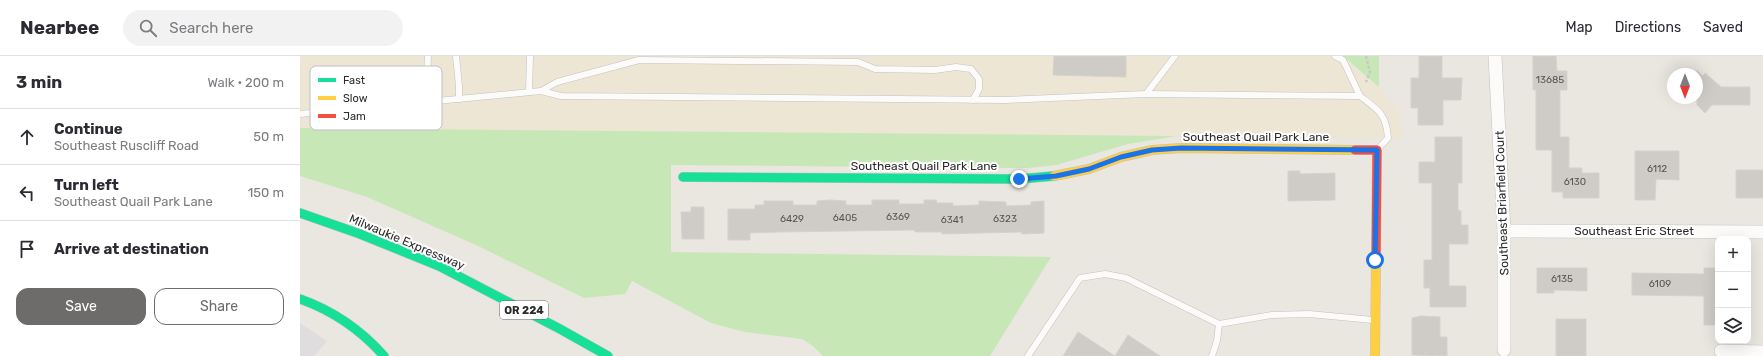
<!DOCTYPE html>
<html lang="en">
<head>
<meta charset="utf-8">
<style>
	:root { --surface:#fff; --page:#f2f2f3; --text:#2b2b33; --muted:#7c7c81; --line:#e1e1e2; --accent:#6e6c6a }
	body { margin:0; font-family:Rubik,sans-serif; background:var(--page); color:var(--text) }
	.controls { position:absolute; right:12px; bottom:12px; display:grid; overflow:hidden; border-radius:8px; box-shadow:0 4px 16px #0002 }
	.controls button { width:36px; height:36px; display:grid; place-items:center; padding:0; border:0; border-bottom:1px solid var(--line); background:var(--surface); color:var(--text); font:20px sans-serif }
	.compass { position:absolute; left:1367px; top:12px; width:36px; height:36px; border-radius:50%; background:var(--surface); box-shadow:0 4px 16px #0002; rotate:180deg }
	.stop { position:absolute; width:12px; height:12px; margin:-9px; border:3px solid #1a73e8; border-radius:50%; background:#fff }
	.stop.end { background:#1a73e8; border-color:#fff; box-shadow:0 1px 4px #0008 }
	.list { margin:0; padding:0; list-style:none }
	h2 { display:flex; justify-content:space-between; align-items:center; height:52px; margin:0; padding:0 16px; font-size:17px }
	h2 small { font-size:13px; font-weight:400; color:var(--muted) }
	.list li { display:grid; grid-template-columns:26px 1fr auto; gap:12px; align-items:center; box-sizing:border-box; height:56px; padding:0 16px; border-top:1px solid var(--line) }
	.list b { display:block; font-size:15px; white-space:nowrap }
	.list p { margin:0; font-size:13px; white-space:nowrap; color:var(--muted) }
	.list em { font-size:13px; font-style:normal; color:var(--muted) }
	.actions { display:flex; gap:8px; padding:12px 16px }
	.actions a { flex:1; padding:9px 0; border:1px solid var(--accent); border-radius:12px; text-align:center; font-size:14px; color:var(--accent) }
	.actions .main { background:var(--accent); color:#fff }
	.icon { flex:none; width:22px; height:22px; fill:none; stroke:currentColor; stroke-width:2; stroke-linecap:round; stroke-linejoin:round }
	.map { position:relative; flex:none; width:1463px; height:300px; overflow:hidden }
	header { display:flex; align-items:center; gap:24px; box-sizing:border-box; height:56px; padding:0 20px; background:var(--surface); border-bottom:1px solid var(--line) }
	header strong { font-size:19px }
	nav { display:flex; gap:22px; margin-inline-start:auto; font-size:14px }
	.search { width:280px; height:36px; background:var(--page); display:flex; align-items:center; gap:10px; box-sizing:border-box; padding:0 14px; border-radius:22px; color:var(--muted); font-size:15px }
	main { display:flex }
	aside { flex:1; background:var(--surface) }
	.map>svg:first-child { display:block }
</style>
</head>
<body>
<header>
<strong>Nearbee</strong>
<div class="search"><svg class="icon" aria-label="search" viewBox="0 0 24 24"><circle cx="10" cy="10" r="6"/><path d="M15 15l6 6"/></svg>Search here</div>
<nav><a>Map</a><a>Directions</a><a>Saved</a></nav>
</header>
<main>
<aside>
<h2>3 min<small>Walk · 200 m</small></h2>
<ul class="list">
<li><svg class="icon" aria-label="ahead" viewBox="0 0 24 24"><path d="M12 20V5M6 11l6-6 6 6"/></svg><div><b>Continue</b><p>Southeast Ruscliff Road</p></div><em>50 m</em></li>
<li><svg class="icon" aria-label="left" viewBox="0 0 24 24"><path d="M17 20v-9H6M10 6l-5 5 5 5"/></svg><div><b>Turn left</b><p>Southeast Quail Park Lane</p></div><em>150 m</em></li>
<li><svg class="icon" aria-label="arrive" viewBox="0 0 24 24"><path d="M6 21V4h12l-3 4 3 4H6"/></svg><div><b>Arrive at destination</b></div></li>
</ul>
<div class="actions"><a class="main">Save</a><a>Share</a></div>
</aside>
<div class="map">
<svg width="1463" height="300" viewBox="0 0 1463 300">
	<rect width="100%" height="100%" fill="#eae6e0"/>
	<!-- industrial -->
	<path fill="#e0dddf" d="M0 267 27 285 14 300H0Z"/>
	<!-- education -->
	<path fill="#eee6d4" d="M0 0H1042L1079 31 1100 60 1103 82 0 72Z"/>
	<!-- green -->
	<g fill="#c8e7b7">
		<path d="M1043 0H1079V31Z"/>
		<path d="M0 72 877 80 828 88 756 109 728 112 371 109V196L751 201 690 300H523L513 290 502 283 445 276 411 267 332 225 325 238 284 242 176 189 67 141 0 120Z"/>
	</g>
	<!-- building -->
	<g fill="#cfccc7" stroke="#d5d2cc">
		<path d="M754 0H826V21L753 19Z"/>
		<path d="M1119 0H1142V22H1162L1161 44H1143V69H1118V52H1111V22H1119Z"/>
		<path d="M1233 0H1256L1257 15H1267V34H1260V81H1269V112H1282V117H1299V142H1263V136H1252V94H1236V34H1233Z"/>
		<path d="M1397 14 1403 20 1405 17 1421 31H1450V49H1412L1405 57 1397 49Z"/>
		<path d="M1135 81H1162V127H1158V154L1161 155V169H1168V188H1149V230H1166V251H1130V232H1124V204H1132V127H1119V106H1135Z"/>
		<path d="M1335 95H1379V124L1356 123 1355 144H1335Z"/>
		<rect x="1436" y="114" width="27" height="28"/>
		<path d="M988 115H1000V118L1035 117V144L988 145Z"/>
		<path d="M572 144H599V148H624V144H636L637 147H653V150L679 149V145L706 146V150L731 149V146L744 145V177L722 178V176L642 178V176H615L614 174 478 176 450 177V184H428V153H455V149H464V145H493V149H517V145L530 144 546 145V149H572Z"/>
		<path d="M391 151H404V183H382L381 156H391Z"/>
		<path d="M1237 212H1287V235L1254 234V237H1237Z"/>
		<path d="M1404 212H1418V269H1404V240L1332 239V217L1404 218Z"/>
		<path d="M1121 260 1140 261V281H1147V300L1112 299V262Z"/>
		<rect x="1256" y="263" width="30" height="37"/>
		<path d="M778 276 815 300H763Z"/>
		<path d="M828 279 860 300H815Z"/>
	</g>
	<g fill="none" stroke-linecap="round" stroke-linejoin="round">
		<!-- lane casing -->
		<g stroke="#c3c2c2" stroke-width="7">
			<g id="lane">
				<path d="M156 0 159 30V43"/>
				<path d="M1035 0 1043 4 1060 40"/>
				<path d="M241 35 257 26 339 4 558 6 575 13 635 14 656 11 671 13 679 23V33L673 44"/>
				<path d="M229 36 230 0"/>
				<path d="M846 38 875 0"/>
				<path d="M126 46 128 0"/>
				<path d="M0 58 241 35 261 40 705 44 846 38 1060 40C1078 54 1086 57 1088 82L1078 93"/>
				<path d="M919 268 972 259 1009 258 1073 264"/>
				<path d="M728 300 780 222 805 218 826 222 919 268 917 285 912 300"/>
			</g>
		</g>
		<!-- street casing -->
		<g stroke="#c3c2c2" stroke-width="14">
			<g id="street">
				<path d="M1195 0 1204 175V294"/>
				<path d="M1204 175 1463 176"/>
				<path d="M1421 295 1463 296"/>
			</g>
		</g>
		<!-- fast casing -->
		<g stroke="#c3c2c2" stroke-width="10">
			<g id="fast">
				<path d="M383 121 719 123 754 120"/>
				<path d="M0 157 60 178 139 210 260 273 308 300"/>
				<path d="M0 243C34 255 60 273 84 300"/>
			</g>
		</g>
		<!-- slow casing -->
		<g stroke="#c3c2c2" stroke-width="10">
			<g id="slow">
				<path d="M754 120 789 113 821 101 852 94 881 92 1055 94"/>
				<path d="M1075 300 1076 204"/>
			</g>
		</g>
		<!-- jam casing -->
		<g stroke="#c3c2c2" stroke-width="10">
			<path id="jam" d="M1055 94H1077L1076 204"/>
		</g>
		<!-- path -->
		<path stroke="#c8c8c7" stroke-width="2.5" stroke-dasharray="3 2" stroke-linecap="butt" d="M1066 0 1070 16 1066 26"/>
		<!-- lane -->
		<use href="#lane" stroke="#fcfbfa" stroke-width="6"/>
		<!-- street -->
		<use href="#street" stroke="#fcfbfa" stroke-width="13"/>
		<!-- fast -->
		<use href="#fast" stroke="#16e098" stroke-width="9"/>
		<!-- slow -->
		<use href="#slow" stroke="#ffcf43" stroke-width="9"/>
		<!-- jam -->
		<use href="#jam" stroke="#f24e42" stroke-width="9"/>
	</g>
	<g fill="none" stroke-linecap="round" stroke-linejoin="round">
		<!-- route -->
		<path stroke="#1a73e8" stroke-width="5" d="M719 123 756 120 789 113 821 101 852 94 881 92 1077 94 1075 204"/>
	</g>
	<g text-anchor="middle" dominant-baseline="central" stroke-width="4" stroke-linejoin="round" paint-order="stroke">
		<!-- number labels -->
		<g font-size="10" fill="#565554">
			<text x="1250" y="24">13685</text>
			<text x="1357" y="113">6112</text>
			<text x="1275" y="126">6130</text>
			<text x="598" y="161">6369</text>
			<text x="545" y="162">6405</text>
			<text x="492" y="163">6429</text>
			<text x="705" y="163">6323</text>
			<text x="652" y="164">6341</text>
			<text x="1262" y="223">6135</text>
			<text x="1360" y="228">6109</text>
		</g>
		<!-- shield labels -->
		<rect fill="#fff" stroke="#6b6b6b" stroke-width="1" x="200" y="245" width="48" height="18" rx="3"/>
		<g font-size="11" font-weight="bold" fill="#2b2b2b">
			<text x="224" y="254">OR 224</text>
		</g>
		<!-- street labels -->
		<g font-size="12" fill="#2b2b2b" stroke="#fff">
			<text x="956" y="81">Southeast Quail Park Lane</text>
			<text x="624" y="110">Southeast Quail Park Lane</text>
			<text transform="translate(1202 147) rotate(-92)">Southeast Briarfield Court</text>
			<text x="1334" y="175">Southeast Eric Street</text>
			<text transform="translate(107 186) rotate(23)">Milwaukie Expressway</text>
		</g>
	</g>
	<!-- legend -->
	<rect x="10" y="10" width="132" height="64" rx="6" fill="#fff" stroke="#bfbfbf" stroke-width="1"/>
	<rect x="18" y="22" width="18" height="4" fill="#16e098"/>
	<rect x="18" y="40" width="18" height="4" fill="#ffcf43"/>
	<rect x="18" y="58" width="18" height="4" fill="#f24e42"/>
	<g font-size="11" fill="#2b2b2b">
		<text x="43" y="28">Fast</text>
		<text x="43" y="46">Slow</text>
		<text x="43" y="64">Jam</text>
	</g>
</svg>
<div class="controls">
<button>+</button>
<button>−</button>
<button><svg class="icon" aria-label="layers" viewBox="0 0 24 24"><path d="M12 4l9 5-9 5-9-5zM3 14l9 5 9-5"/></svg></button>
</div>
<svg class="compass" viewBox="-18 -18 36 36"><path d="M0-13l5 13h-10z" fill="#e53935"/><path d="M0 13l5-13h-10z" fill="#7c7c81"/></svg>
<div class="stop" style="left:1075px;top:204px"></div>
<div class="stop end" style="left:719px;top:123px"></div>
</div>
</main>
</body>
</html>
